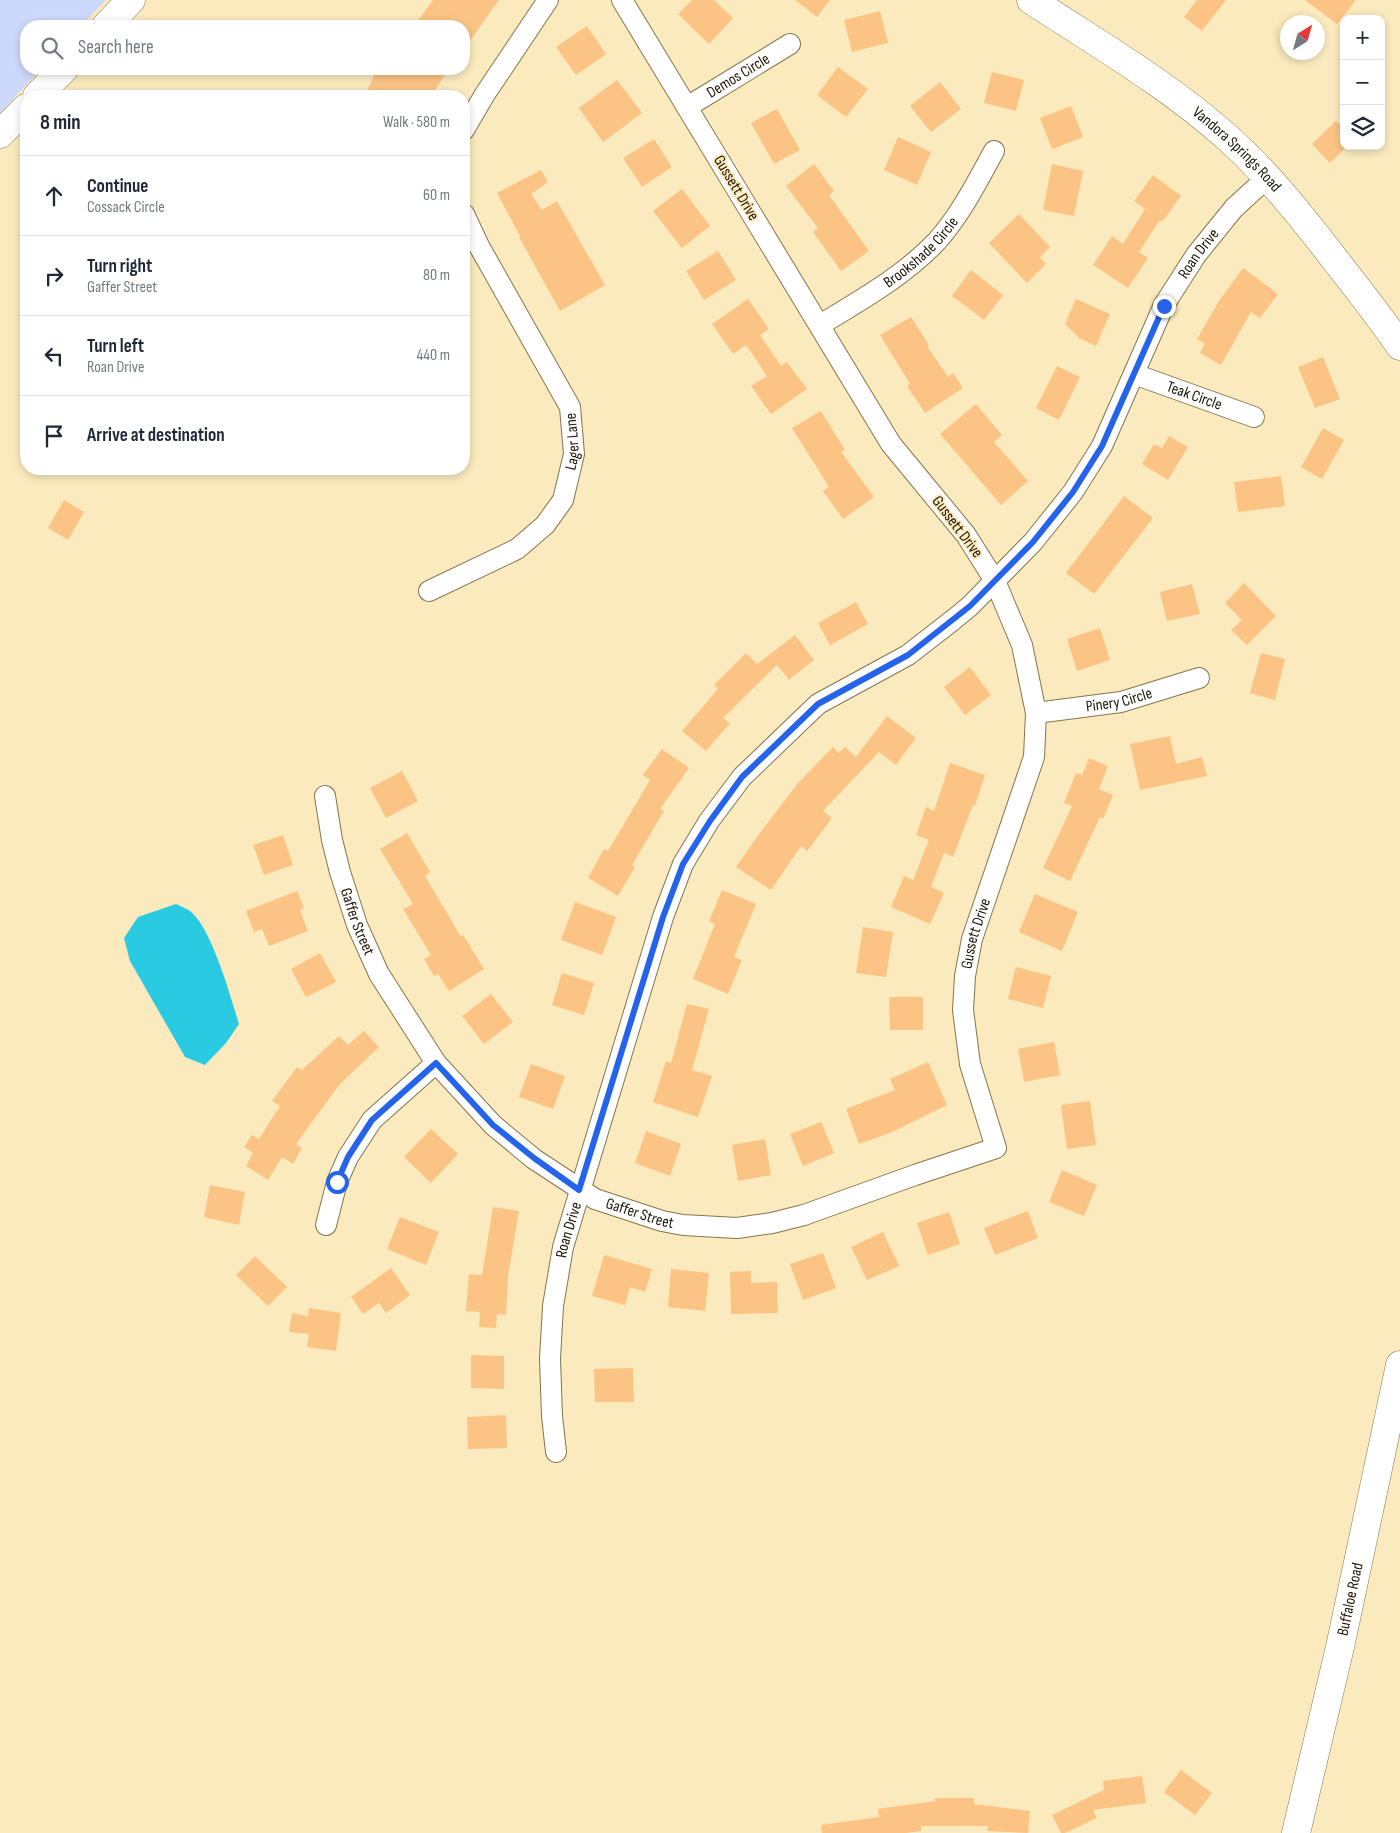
<!DOCTYPE html>
<html lang="en">
<head>
<meta charset="utf-8">
<style>
	:root { --surface:#fff; --page:#f2f2f3; --text:#1f2937; --muted:#747a83; --line:#e0e1e3 }
	body { margin:0; font-family:"Sofia Sans Condensed",sans-serif; background:var(--page); color:var(--text) }
	.controls { position:absolute; right:15px; top:15px; display:grid; overflow:hidden; border-radius:10px; box-shadow:0 2px 8px #0003 }
	.controls button { width:45px; height:45px; display:grid; place-items:center; padding:0; border:0; border-bottom:1px solid var(--line); background:var(--surface); color:var(--text); font:25px sans-serif }
	.compass { position:absolute; left:1280px; top:15px; width:45px; height:45px; border-radius:50%; background:var(--surface); box-shadow:0 2px 8px #0003; rotate:37deg }
	.stop { position:absolute; width:15px; height:15px; margin:-11px; border:4px solid #2563eb; border-radius:50%; background:#fff }
	.stop.end { background:#2563eb; border-color:#fff; box-shadow:0 1px 5px #0008 }
	.list { margin:0; padding:0; list-style:none }
	h2 { display:flex; justify-content:space-between; align-items:center; height:65px; margin:0; padding:0 20px; font-size:21px }
	h2 small { font-size:16px; font-weight:400; color:var(--muted) }
	.list li { display:grid; grid-template-columns:32px 1fr auto; gap:15px; align-items:center; box-sizing:border-box; height:80px; padding:0 20px; border-top:1px solid var(--line) }
	.list b { display:block; font-size:19px; white-space:nowrap }
	.list p { margin:0; font-size:16px; white-space:nowrap; color:var(--muted) }
	.list em { font-size:16px; font-style:normal; color:var(--muted) }
	.icon { flex:none; width:28px; height:28px; fill:none; stroke:currentColor; stroke-width:2; stroke-linecap:round; stroke-linejoin:round }
	.map { position:relative; flex:none; width:1400px; height:1833px; overflow:hidden }
	.search { position:absolute; background:var(--surface); box-shadow:0 2px 8px #0003; left:20px; top:20px; width:450px; height:55px; display:flex; align-items:center; gap:12px; box-sizing:border-box; padding:0 18px; border-radius:20px; color:var(--muted); font-size:19px }
	.panel { position:absolute; background:var(--surface); box-shadow:0 2px 8px #0003; left:20px; top:90px; width:450px; height:385px; border-radius:20px }
	.map>svg:first-child { display:block }
</style>
</head>
<body>
<div class="map">
<svg width="1400" height="1833" viewBox="0 0 1400 1833">
	<rect width="100%" height="100%" fill="#faeabd"/>
	<!-- green -->
	<path fill="#cdd9fc" d="M0 0H106L81 26H26V69H41L0 113Z"/>
	<!-- water -->
	<path fill="#2acbe2" d="M176 904C180 906 186 908 190 911 211 926 231 998 239 1024L226 1043 205 1065 185 1057 130 961 124 938 138 917Z"/>
	<!-- building -->
	<g fill="#fbc485">
		<path d="M433 0H499L464 49V26H414Z"/>
		<path d="M692 0H714L733 18 709 44 678 14Z"/>
		<path d="M795 0H830L817 17Z"/>
		<path d="M1197 0H1226L1202 31 1184 17Z"/>
		<path d="M1305 0H1356L1337 24Z"/>
		<path d="M880 11 888 43 852 52 844 20Z"/>
		<path d="M587 26 606 54 576 75 556 47Z"/>
		<path d="M838 67 868 89 846 117 817 95Z"/>
		<path d="M377 69H449L431 96H365Z"/>
		<path d="M992 72 1024 80 1016 111 984 103Z"/>
		<path d="M617 80 642 113 603 142 579 108Z"/>
		<path d="M940 82 961 109 931 132 910 106Z"/>
		<path d="M1071 106 1083 137 1052 149 1040 118Z"/>
		<path d="M777 109 800 150 774 164 751 123Z"/>
		<path d="M1336 121 1344 129V149L1330 163 1312 144Z"/>
		<path d="M898 137 931 152 917 185 884 170Z"/>
		<path d="M654 139 672 167 642 187 623 158Z"/>
		<path d="M814 164 834 191 829 195 869 251 841 271 813 232 818 228 786 186Z"/>
		<path d="M1052 164 1083 171 1074 216 1043 210Z"/>
		<path d="M541 170 548 182 531 194 542 210 557 201 605 285 560 311 519 237 520 236 497 193Z"/>
		<path d="M1153 175 1181 196 1162 222 1160 220 1139 252 1148 258 1128 288 1093 265 1112 236 1123 244 1145 209 1134 201Z"/>
		<path d="M682 189 710 226 682 248 653 211Z"/>
		<path d="M1019 214 1050 247 1040 257 1046 264 1027 283 989 243Z"/>
		<path d="M718 251 736 280 704 300 686 271Z"/>
		<path d="M1243 268 1278 294 1260 318 1251 312 1221 365 1200 353 1205 344 1197 339 1219 301Z"/>
		<path d="M971 270 1003 295 984 320 952 296Z"/>
		<path d="M748 299 769 329 760 335 781 366 787 362 807 389 771 414 751 386 767 376 746 345 733 354 712 324Z"/>
		<path d="M1076 299 1110 314 1096 346 1079 338 1065 324Z"/>
		<path d="M911 317 929 345 927 346 948 377 953 373 963 388 925 413 907 386 910 384 880 335Z"/>
		<path d="M1323 357 1340 399 1315 408 1298 367Z"/>
		<path d="M1057 366 1080 377 1059 420 1036 408Z"/>
		<path d="M976 404 1002 435 994 442 1028 481 1001 505 940 434Z"/>
		<path d="M821 411 845 450 841 452 874 497 843 519 823 491 829 487 792 428Z"/>
		<path d="M1323 428 1344 440 1322 479 1301 467Z"/>
		<path d="M1169 436 1188 447 1168 480 1142 464 1154 444 1162 448Z"/>
		<path d="M1281 476 1285 506 1238 512 1234 482Z"/>
		<path d="M1124 496 1153 518 1094 594 1066 573Z"/>
		<path d="M64 500 84 512 68 540 48 528Z"/>
		<path d="M1244 583 1276 616 1247 645 1231 630 1242 620 1225 603Z"/>
		<path d="M1192 584 1200 614 1167 621 1160 592Z"/>
		<path d="M856 602 868 624 830 645 818 623Z"/>
		<path d="M1100 628 1110 660 1077 671 1067 639Z"/>
		<path d="M795 635 814 660 789 680 777 665 723 718 730 723 706 751 682 731 718 689 714 685 746 653 757 664Z"/>
		<path d="M1261 653 1285 659 1275 700 1250 693Z"/>
		<path d="M970 667 991 695 965 715 944 687Z"/>
		<path d="M887 716 916 738 896 765 879 752 823 811 832 818 807 851 801 846 771 890 736 867 759 834 798 783 833 747 839 753 845 747 856 757Z"/>
		<path d="M1170 736 1176 764 1202 757 1207 776 1140 790 1130 744Z"/>
		<path d="M662 749 689 768 660 809 664 811 632 865 635 867 618 896 588 878 604 849 608 851 650 780 643 775Z"/>
		<path d="M1089 758 1108 766 1099 789 1113 795 1103 819 1100 817 1070 881 1043 868 1072 806 1064 803 1076 773 1082 775Z"/>
		<path d="M950 763 985 775 975 806 973 805 953 857 944 853 931 887 944 893 930 924 891 907 904 876 913 880 929 840 916 835 926 807 934 811Z"/>
		<path d="M402 771 418 801 386 818 370 788Z"/>
		<path d="M407 833 430 872 425 876 461 937 463 935 484 969 449 991 438 974 434 976 424 959 431 955 403 909 413 904 380 849Z"/>
		<path d="M283 835 293 865 264 875 253 845Z"/>
		<path d="M722 890 756 904 734 957 742 960 728 994 693 979 715 924 709 921Z"/>
		<path d="M297 891 304 908 300 910 308 931 269 946 262 929 254 932 246 911Z"/>
		<path d="M1035 894 1078 912 1062 951 1019 932Z"/>
		<path d="M575 902 616 917 602 955 561 940Z"/>
		<path d="M863 927 893 932 886 977 856 973Z"/>
		<path d="M320 953 336 982 306 997 291 969Z"/>
		<path d="M1016 967 1051 976 1043 1008 1008 999Z"/>
		<path d="M562 973 594 983 584 1015 552 1005Z"/>
		<path d="M491 994 513 1022 484 1044 462 1016Z"/>
		<path d="M889 997H923V1030H890Z"/>
		<path d="M687 1004 709 1009 692 1070 712 1076 698 1117 653 1102 666 1061 671 1063Z"/>
		<path d="M364 1031 379 1047 340 1084 296 1144 302 1148 293 1164 282 1157 268 1180 246 1166 253 1153 244 1147 252 1135 259 1139 280 1106 272 1101 297 1067 302 1070 339 1036 348 1045Z"/>
		<path d="M1054 1042 1060 1075 1024 1082 1018 1049Z"/>
		<path d="M928 1062 947 1105 892 1132 859 1144 846 1109 895 1090 890 1079Z"/>
		<path d="M531 1064 565 1076 553 1109 519 1097Z"/>
		<path d="M1090 1101 1096 1145 1067 1149 1061 1105Z"/>
		<path d="M821 1122 834 1153 803 1166 790 1134Z"/>
		<path d="M431 1129 458 1154 431 1183 404 1157Z"/>
		<path d="M646 1131 681 1144 670 1176 635 1163Z"/>
		<path d="M765 1139 771 1175 738 1181 732 1145Z"/>
		<path d="M1062 1170 1097 1185 1084 1216 1049 1202Z"/>
		<path d="M210 1185 245 1192 239 1225 204 1217Z"/>
		<path d="M493 1207 519 1211 508 1277 506 1315 497 1314 496 1328 479 1327 480 1312 466 1311 469 1274 482 1275Z"/>
		<path d="M1028 1211 1038 1238 995 1255 984 1228Z"/>
		<path d="M949 1212 960 1244 928 1255 917 1223Z"/>
		<path d="M400 1217 439 1232 426 1265 387 1249Z"/>
		<path d="M883 1232 899 1266 867 1280 851 1247Z"/>
		<path d="M823 1253 836 1288 803 1300 790 1264Z"/>
		<path d="M604 1255 652 1269 645 1292 630 1287 625 1305 592 1296Z"/>
		<path d="M255 1256 287 1287 268 1306 236 1275Z"/>
		<path d="M391 1268 410 1295 386 1313 379 1303 363 1314 351 1297Z"/>
		<path d="M671 1269 709 1273 705 1311 668 1307Z"/>
		<path d="M751 1271V1283L777 1282 778 1313 731 1314 730 1272Z"/>
		<path d="M309 1308 341 1313 336 1351 307 1347 309 1334 289 1332 292 1313 308 1316Z"/>
		<path d="M471 1355 504 1356V1389L471 1388Z"/>
		<path d="M633 1368 634 1402H595L594 1369Z"/>
		<path d="M506 1415 507 1448 468 1449 467 1417Z"/>
		<path d="M1181 1770 1212 1793 1195 1815 1164 1792Z"/>
		<path d="M1142 1776 1146 1803 1093 1810 1097 1818 1065 1833H1061L1052 1815 1104 1790 1103 1781Z"/>
		<path d="M935 1798H974V1804L1030 1811 1028 1833 987 1831 988 1826H921V1831L906 1833H822L821 1825 879 1817 878 1809 935 1801Z"/>
	</g>
	<g fill="none" stroke-linecap="round" stroke-linejoin="round">
		<!-- street casing -->
		<g stroke="#84754c" stroke-width="22">
			<g id="street">
				<path id="s1" d="M687 107 790 44"/>
				<path d="M464 130 485 94 548 0"/>
				<path id="s2" d="M820 325C861 300 904 276 937 241 961 214 977 182 994 151"/>
				<path id="s3" d="M1134 374 1254 417"/>
				<path id="s4" d="M429 591 517 549 545 525 563 500 574 454 570 407 479 246 464 214"/>
				<path id="s5" d="M1036 713 1121 702 1199 678"/>
				<path id="s6" d="M325 796 332 840 340 872 357 925 379 974 436 1063 493 1125 534 1159 595 1199 662 1221 683 1225 737 1228 772 1223 804 1215 915 1175 996 1148 970 1064 963 1010 965 976 972 939 1034 757 1036 713 1022 645 995 581 966 535 891 444 622 0"/>
				<path d="M326 1225 337 1182 348 1157 372 1120 436 1063"/>
				<path id="s7" d="M556 1452 552 1416 550 1359 553 1306 563 1247 663 917 683 864 709 821 742 777 818 704 908 655 953 620 970 606 1033 542 1073 492 1102 446 1164 305 1196 255 1234 208 1268 177"/>
			</g>
		</g>
		<!-- secondary casing -->
		<g stroke="#84754c" stroke-width="29">
			<g id="secondary">
				<path id="s8" d="M1031 0C1098 44 1169 85 1229 139 1269 175 1303 218 1336 261 1358 289 1380 317 1400 346"/>
				<path d="M106 26 131 0"/>
				<path d="M37 96 64 69"/>
				<path d="M0 134 26 108"/>
				<path id="s9" d="M1296 1833 1340 1647 1400 1365"/>
			</g>
		</g>
		<!-- street -->
		<use href="#street" stroke="#fff" stroke-width="20"/>
		<!-- secondary -->
		<use href="#secondary" stroke="#fff" stroke-width="28"/>
	</g>
	<g fill="none" stroke-linecap="round" stroke-linejoin="round">
		<!-- route -->
		<path stroke="#2563eb" stroke-width="6" d="M337 1182 348 1157 372 1120 436 1063 493 1125 534 1158 579 1190 663 917 683 864 710 821 742 777 818 704 908 655 970 606 1033 542 1073 492 1102 446 1164 306"/>
	</g>
	<g text-anchor="middle" dominant-baseline="central" stroke-width="4" stroke-linejoin="round" paint-order="stroke">
		<!-- street labels -->
		<g font-size="16" fill="#1d1707" stroke="#faeabd">
			<text stroke="none"><textPath href="#s1" startOffset="60">Demos Circle</textPath></text>
			<text stroke="none"><textPath href="#s8" startOffset="255">Vandora Springs Road</textPath></text>
			<text transform="translate(736 188) rotate(59)">Gussett Drive</text>
			<text stroke="none"><textPath href="#s2" startOffset="125">Brookshade Circle</textPath></text>
			<text stroke="none"><textPath href="#s7" startOffset="1424">Roan Drive</textPath></text>
			<text stroke="none"><textPath href="#s3" startOffset="64">Teak Circle</textPath></text>
			<text stroke="none"><textPath href="#s4" startOffset="225">Lager Lane</textPath></text>
			<text transform="translate(957 527) rotate(53)">Gussett Drive</text>
			<text stroke="none"><textPath href="#s5" startOffset="84">Pinery Circle</textPath></text>
			<text stroke="none"><textPath href="#s6" startOffset="130">Gaffer Street</textPath></text>
			<text stroke="none"><textPath href="#s6" startOffset="1141">Gussett Drive</textPath></text>
			<text stroke="none"><textPath href="#s6" startOffset="550">Gaffer Street</textPath></text>
			<text stroke="none"><textPath href="#s7" startOffset="224">Roan Drive</textPath></text>
			<text stroke="none"><textPath href="#s9" startOffset="240">Buffaloe Road</textPath></text>
		</g>
	</g>
</svg>
<div class="controls">
<button>+</button>
<button>−</button>
<button><svg class="icon" aria-label="layers" viewBox="0 0 24 24"><path d="M12 4l9 5-9 5-9-5zM3 14l9 5 9-5"/></svg></button>
</div>
<svg class="compass" viewBox="-18 -18 36 36"><path d="M0-13l5 13h-10z" fill="#e53935"/><path d="M0 13l5-13h-10z" fill="#747a83"/></svg>
<div class="stop" style="left:337px;top:1182px"></div>
<div class="stop end" style="left:1164px;top:306px"></div>
<div class="search"><svg class="icon" aria-label="search" viewBox="0 0 24 24"><circle cx="10" cy="10" r="6"/><path d="M15 15l6 6"/></svg>Search here</div>
<section class="panel">
<h2>8 min<small>Walk · 580 m</small></h2>
<ul class="list">
<li><svg class="icon" aria-label="ahead" viewBox="0 0 24 24"><path d="M12 20V5M6 11l6-6 6 6"/></svg><div><b>Continue</b><p>Cossack Circle</p></div><em>60 m</em></li>
<li><svg class="icon" aria-label="right" viewBox="0 0 24 24"><path d="M7 20v-9h11M14 6l5 5-5 5"/></svg><div><b>Turn right</b><p>Gaffer Street</p></div><em>80 m</em></li>
<li><svg class="icon" aria-label="left" viewBox="0 0 24 24"><path d="M17 20v-9H6M10 6l-5 5 5 5"/></svg><div><b>Turn left</b><p>Roan Drive</p></div><em>440 m</em></li>
<li><svg class="icon" aria-label="arrive" viewBox="0 0 24 24"><path d="M6 21V4h12l-3 4 3 4H6"/></svg><div><b>Arrive at destination</b></div></li>
</ul>
</section>
</div>
</body>
</html>
